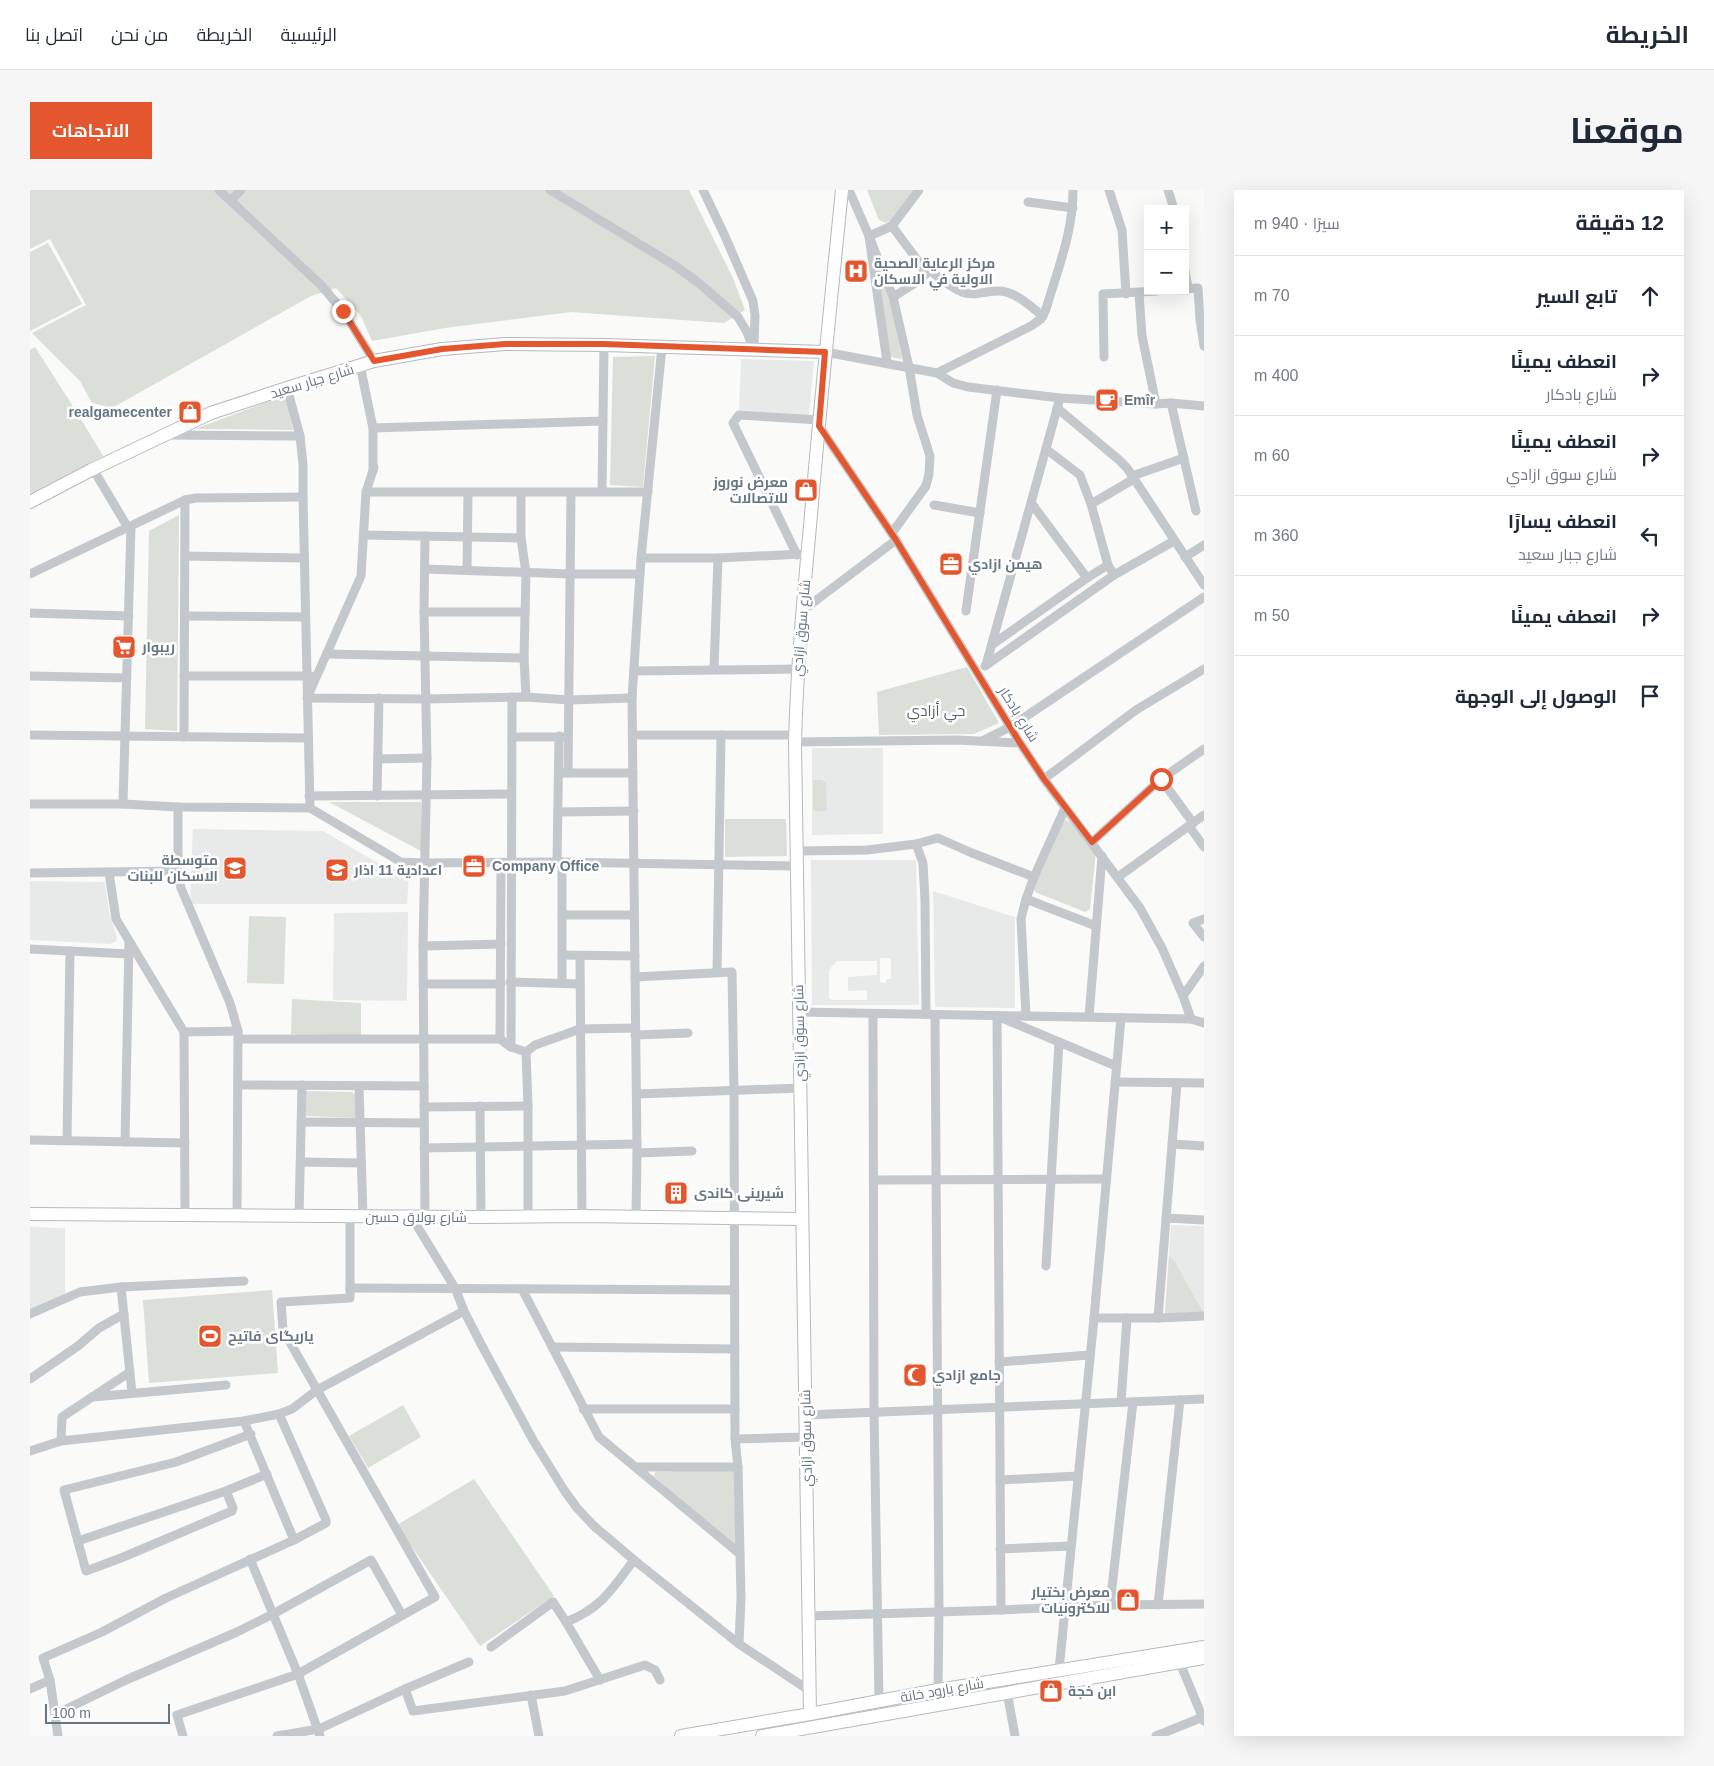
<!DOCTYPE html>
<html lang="ar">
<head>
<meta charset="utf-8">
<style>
	:root { --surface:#fff; --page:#f6f6f7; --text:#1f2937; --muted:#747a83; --line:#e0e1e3; --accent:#e4572e }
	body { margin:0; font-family:Arial,Cairo,sans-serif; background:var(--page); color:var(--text); direction:rtl }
	.controls { position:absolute; right:15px; top:15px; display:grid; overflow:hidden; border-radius:0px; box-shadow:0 5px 20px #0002 }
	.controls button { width:45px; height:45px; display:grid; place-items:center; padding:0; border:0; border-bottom:1px solid var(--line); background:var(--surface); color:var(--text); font:25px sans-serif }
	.scale { position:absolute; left:15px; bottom:12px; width:125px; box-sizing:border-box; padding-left:5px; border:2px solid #657683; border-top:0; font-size:14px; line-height:18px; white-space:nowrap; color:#657683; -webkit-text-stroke:4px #fff; paint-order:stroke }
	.stop { position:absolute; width:15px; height:15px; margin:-11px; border:4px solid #e4572e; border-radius:50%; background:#fff }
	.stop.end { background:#e4572e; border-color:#fff; box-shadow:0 1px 5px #0008 }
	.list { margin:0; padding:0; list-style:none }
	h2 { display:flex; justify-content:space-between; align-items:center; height:65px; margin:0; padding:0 20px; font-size:21px }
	h2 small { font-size:16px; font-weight:400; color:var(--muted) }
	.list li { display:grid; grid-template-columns:32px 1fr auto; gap:15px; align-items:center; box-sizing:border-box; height:80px; padding:0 20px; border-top:1px solid var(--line) }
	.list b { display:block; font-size:19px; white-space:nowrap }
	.list p { margin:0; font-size:16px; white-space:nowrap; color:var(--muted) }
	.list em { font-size:16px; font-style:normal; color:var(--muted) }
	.icon { flex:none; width:28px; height:28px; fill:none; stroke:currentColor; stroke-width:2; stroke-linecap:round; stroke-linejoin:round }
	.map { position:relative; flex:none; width:1174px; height:1546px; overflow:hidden; direction:ltr; border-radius:0px }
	header { display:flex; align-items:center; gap:30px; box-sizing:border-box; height:70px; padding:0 25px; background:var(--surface); border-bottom:1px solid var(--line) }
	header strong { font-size:24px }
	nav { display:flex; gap:28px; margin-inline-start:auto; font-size:18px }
	.intro { display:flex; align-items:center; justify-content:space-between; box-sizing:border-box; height:120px; padding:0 30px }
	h1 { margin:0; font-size:35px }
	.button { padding:12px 22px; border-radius:0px; background:var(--accent); color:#fff; font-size:18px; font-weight:700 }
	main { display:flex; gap:30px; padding:0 30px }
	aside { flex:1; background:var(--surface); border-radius:0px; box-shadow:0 5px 20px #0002 }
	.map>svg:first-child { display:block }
</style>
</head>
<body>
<header>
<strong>الخريطة</strong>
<nav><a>الرئيسية</a><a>الخريطة</a><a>من نحن</a><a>اتصل بنا</a></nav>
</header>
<div class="intro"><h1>موقعنا</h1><a class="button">الاتجاهات</a></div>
<main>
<aside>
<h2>12 دقيقة<small>سيرًا · 940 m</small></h2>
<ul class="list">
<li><svg class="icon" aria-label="ahead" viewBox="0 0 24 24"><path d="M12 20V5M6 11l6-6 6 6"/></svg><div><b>تابع السير</b></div><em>70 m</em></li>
<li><svg class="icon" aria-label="right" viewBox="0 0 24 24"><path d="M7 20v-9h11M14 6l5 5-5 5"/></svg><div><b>انعطف يمينًا</b><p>شارع بادكار</p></div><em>400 m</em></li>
<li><svg class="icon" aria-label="right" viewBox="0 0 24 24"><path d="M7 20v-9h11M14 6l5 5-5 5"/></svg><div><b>انعطف يمينًا</b><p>شارع سوق ازادي</p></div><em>60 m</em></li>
<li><svg class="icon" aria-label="left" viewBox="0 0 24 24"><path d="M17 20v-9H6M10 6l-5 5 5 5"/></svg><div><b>انعطف يسارًا</b><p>شارع جبار سعيد</p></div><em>360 m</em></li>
<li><svg class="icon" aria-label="right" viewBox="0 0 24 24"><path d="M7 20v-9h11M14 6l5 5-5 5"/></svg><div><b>انعطف يمينًا</b></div><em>50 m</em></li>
<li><svg class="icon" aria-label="arrive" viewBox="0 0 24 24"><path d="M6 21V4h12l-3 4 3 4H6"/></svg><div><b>الوصول إلى الوجهة</b></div></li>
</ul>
</aside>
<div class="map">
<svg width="1174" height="1546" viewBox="0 0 1174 1546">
	<rect width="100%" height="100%" fill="#fafaf8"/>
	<!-- built -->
	<g fill="#e8e9e9" fill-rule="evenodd">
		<path d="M711 169 784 171 779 226 709 220Z"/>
		<path d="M782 558H853V644L782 645Z"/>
		<path d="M163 639 293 641 353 676 379 683 377 714H160Z"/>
		<path d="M781 670H886L889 815H782ZM850 768H861V789H856V793L850 792ZM807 771H847V785L818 787V801L837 800V810H802L799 808V782L801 777Z"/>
		<path d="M0 691 75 692 79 722 87 747 86 751 80 754 0 750Z"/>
		<path d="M903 701 985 727V818L905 817Z"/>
		<path d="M378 722 377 811 303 810 304 723Z"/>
		<path d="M1141 1035 1174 1036V1122L1135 1123Z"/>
		<path d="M0 1037 35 1038V1106L0 1122Z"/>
	</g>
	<!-- green -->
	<g fill="#dadfd7">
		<path d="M0 0H659L703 88 715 120 694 133 541 122 415 138 342 151 331 126 306 98 281 106 82 218 62 213 50 191 2 143 56 115 20 49 0 59Z"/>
		<path d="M837 0H893L870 26 856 33 849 30Z"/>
		<path d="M18 53 52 114 0 141V62Z"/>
		<path d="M846 73 861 116 872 169 860 167Z"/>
		<path d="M5 157 46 221 73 266 0 304V160Z"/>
		<path d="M625 166 613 297 580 295 583 167Z"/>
		<path d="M255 205 263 240 165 239Z"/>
		<path d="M149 325 147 541 115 539 119 341Z"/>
		<path d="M937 477 969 533 944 544 849 545 847 502Z"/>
		<path d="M783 590H793V592H796L797 621H783Z"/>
		<path d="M299 612H391V661Z"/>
		<path d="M695 629H756L757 666 695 667Z"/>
		<path d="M1033 629 1040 632 1066 662 1060 719 1055 722 1005 702 1004 698Z"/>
		<path d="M219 726 256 727 254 794 217 793Z"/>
		<path d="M262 809 331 813V846L261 844Z"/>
		<path d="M276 901 322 902 327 906V928L276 926Z"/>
		<path d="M1139 1067 1145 1072 1173 1122 1135 1123Z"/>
		<path d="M242 1100 248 1183 119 1193 113 1110Z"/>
		<path d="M373 1215 391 1247 338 1278 319 1246Z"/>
		<path d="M672 1280 704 1281 706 1358 624 1286 625 1282Z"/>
		<path d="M444 1289 524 1406 450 1456 367 1335Z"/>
	</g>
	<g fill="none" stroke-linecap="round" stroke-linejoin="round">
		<!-- secondary casing -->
		<g stroke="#b3babf" stroke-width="14">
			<g id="secondary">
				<path d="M0 312 61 280 181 223 257 198 344 171 412 159 475 154 574 155 795 162"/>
				<path d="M0 1024 451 1027 552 1026 772 1029"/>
				<path d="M780 1524 765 552C767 476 774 401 781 325 790 217 801 108 812 0"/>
				<path d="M651 1546 780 1524 908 1500 1174 1457"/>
				<path d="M732 1546 1174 1468"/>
			</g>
		</g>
		<!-- street -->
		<g stroke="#c3c8cc" stroke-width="9">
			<path d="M189 0 291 95 313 121 344 171"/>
			<path d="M520 0 644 75 670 94 708 127 717 142 724 160"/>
			<path d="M673 0 694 44 723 111 725 126 724 154"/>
			<path d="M819 0 839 46 863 107 879 177 887 225 900 266 899 284 896 296 862 343"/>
			<path d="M1079 0 1092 40 1096 104"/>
			<path d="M1138 0 1144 19"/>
			<path d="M201 10 211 0"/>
			<path d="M998 12 1043 18"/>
			<path d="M862 36 888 71 895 85"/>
			<path d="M888 71C902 81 916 96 932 102 944 107 958 100 970 101 986 102 1001 117 1013 126"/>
			<path d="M1155 81 1158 98"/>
			<path d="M1155 99 1168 98 1170 130 1174 156"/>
			<path d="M1109 103 1112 146 1126 214"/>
			<path d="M863 107 887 92 898 82"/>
			<path d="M795 162 907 183 923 193 938 197 1030 208 1126 214 1141 213 1174 216"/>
			<path d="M1074 167 1073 104 1127 101"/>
			<path d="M857 172 839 46 862 36 889 0"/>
			<path d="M330 175 343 238V281"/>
			<path d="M907 183 1001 136 1011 129 1016 119C1028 78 1043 43 1043 0"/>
			<path d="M257 198 270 246 273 274V307L280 618"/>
			<path d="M1141 213 1166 321"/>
			<path d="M1027 218 1088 269 1097 278 1174 395"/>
			<path d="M789 236 866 350 990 553 1014 589 1110 718 1132 758 1153 806 1161 829"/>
			<path d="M343 238 573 231"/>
			<path d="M140 245 270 246"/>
			<path d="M1016 259 1050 285 1061 314 1078 375 1084 385"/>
			<path d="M344 277 336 302 331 386 277 508 396 509 496 507 539 510 602 508"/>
			<path d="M63 279 100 341"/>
			<path d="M1102 286 1154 268"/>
			<path d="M572 301 574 155"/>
			<path d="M336 302H618"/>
			<path d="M491 303V348L496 383 494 468 496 507"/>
			<path d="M1061 314 1104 289"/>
			<path d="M904 315 950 323"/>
			<path d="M334 345 491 348"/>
			<path d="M395 346 394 422 397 568 393 756 395 1027"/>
			<path d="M767 365 703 233 709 225 789 230"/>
			<path d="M155 366 274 368"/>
			<path d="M1155 367 1174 355"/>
			<path d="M611 368H688L772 364"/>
			<path d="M395 379 540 384H610"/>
			<path d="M437 379 438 303"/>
			<path d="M0 384 155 310 166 308 273 307"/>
			<path d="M1057 388 1078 375"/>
			<path d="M772 421 866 350"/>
			<path d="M936 421 967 200"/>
			<path d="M394 422H495"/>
			<path d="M0 423 99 426"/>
			<path d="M155 426 275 427"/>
			<path d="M963 454 1057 388 1002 314"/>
			<path d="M297 464 494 468"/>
			<path d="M956 475 1030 208"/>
			<path d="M955 476 1084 385 1144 351"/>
			<path d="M684 479 688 368"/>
			<path d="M604 481 767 479"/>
			<path d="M0 486 97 488"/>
			<path d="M154 486H281"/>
			<path d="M0 545 278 548"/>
			<path d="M603 545H765"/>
			<path d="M154 547 155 310"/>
			<path d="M482 547H534"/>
			<path d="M952 551 980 537 1174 407"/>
			<path d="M765 552 927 550 990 553"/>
			<path d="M348 569 397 568"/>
			<path d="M533 583H603"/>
			<path d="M538 583 541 303"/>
			<path d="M1014 589 1106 520 1174 479"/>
			<path d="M1131 589 1163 633"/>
			<path d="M279 606 481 604"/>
			<path d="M347 606 349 508"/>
			<path d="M0 614H93L148 617 280 618 371 672 395 673 527 672 767 676"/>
			<path d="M93 614 101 336"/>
			<path d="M148 617V681L151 698 200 813 208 841 207 1025"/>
			<path d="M528 622 604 621"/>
			<path d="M1159 636 1174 657"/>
			<path d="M1062 652 1131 589 1174 559"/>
			<path d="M886 654 893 673 895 710 896 824"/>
			<path d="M767 661 837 660 886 654 908 648 942 663 1004 687"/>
			<path d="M527 672 529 546"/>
			<path d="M0 683 148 681"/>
			<path d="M79 683 86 729 154 842 155 1025"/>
			<path d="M1088 687 1174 625"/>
			<path d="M996 709 1066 736"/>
			<path d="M532 725H604"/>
			<path d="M1174 729 1163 733 1174 747"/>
			<path d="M393 756 471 754"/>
			<path d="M0 759 99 764"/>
			<path d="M532 765 605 766"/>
			<path d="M550 766 552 1026"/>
			<path d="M687 782 691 545"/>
			<path d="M605 787 702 782 704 901 705 1249 708 1277 711 1408 709 1454"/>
			<path d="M480 792 550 794"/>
			<path d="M532 793V672"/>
			<path d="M393 794H471"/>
			<path d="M1153 806 1174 776"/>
			<path d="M769 822 1161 829 1174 833"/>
			<path d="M843 824 844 1222 849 1512"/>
			<path d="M905 825 909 1421 908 1500"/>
			<path d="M996 826 991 729 996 709 1004 687 1035 618"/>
			<path d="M1059 827 1072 666"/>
			<path d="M154 842 208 841"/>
			<path d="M605 845 658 843"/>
			<path d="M209 849H470L481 857 496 862"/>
			<path d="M470 849 471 673"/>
			<path d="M481 857 482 507"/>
			<path d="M496 862 498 916V1026"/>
			<path d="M496 862 505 855 550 839 605 838"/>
			<path d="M1085 892 1174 893"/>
			<path d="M208 895 394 896"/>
			<path d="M329 896 333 1026"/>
			<path d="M607 904 770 898"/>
			<path d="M450 916 451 1027"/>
			<path d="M394 917 498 916"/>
			<path d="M271 932 394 933"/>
			<path d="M0 950 155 953"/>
			<path d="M37 950 40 761"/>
			<path d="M95 952 99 752"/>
			<path d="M1142 954 1174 956"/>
			<path d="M394 958 607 954"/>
			<path d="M607 963 662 961"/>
			<path d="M271 972 331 973"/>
			<path d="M845 990 1076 989"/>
			<path d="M269 1026 272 895"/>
			<path d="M381 1026 425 1098 434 1121 452 1156 503 1250 534 1300 547 1318 564 1336 604 1370 709 1454 780 1501"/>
			<path d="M606 1026 607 963 602 508 611 368 632 157"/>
			<path d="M1136 1028 1174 1030"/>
			<path d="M1016 1076 1029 852"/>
			<path d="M91 1097 102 1203"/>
			<path d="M320 1098 704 1100"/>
			<path d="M492 1099 569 1247 710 1364"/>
			<path d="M0 1124 50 1102 91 1097 214 1091"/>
			<path d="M1064 1128H1128L1174 1126"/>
			<path d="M1128 1128 1147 893"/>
			<path d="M522 1157 704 1159"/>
			<path d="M969 1172 1059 1165"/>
			<path d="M0 1189 48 1156 69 1138 94 1124"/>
			<path d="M63 1207 196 1195"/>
			<path d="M1091 1212 1097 1128"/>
			<path d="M553 1219H705"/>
			<path d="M775 1225 1174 1209"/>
			<path d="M214 1231 264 1350"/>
			<path d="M705 1249 776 1247"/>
			<path d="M31 1251 32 1227 100 1182"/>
			<path d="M0 1261 31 1251 214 1231 249 1224 262 1219 287 1200 434 1121"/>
			<path d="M606 1277H708"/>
			<path d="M970 1290 1048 1286"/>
			<path d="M196 1301 203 1318 202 1321 91 1368 56 1381 34 1300 146 1272 221 1244"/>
			<path d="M48 1351 196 1301 237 1284"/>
			<path d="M970 1359 1041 1356"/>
			<path d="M220 1369 268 1484 290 1546"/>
			<path d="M1080 1415 1103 1212"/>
			<path d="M1128 1415 1150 1210"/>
			<path d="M971 1420 967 826 1086 876"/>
			<path d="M778 1426 971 1420 1080 1415 1174 1414"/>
			<path d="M536 1432C572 1418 582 1399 604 1370"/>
			<path d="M461 1457 523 1412 536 1432 570 1490"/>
			<path d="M1150 1473 1174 1531"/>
			<path d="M1029 1480 1064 1128 1091 828"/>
			<path d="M0 1499 20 1490"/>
			<path d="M375 1499 383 1521 535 1501 615 1475 625 1480 630 1490"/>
			<path d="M977 1502 985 1546"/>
			<path d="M501 1505 509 1546"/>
			<path d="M26 1524 96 1490 207 1442 243 1424 341 1370 372 1425"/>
			<path d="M28 1546 20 1490 13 1468 72 1442 136 1408 264 1350 296 1333V1330L249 1224"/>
			<path d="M153 1546 147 1525 268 1484 405 1407 253 1140 251 1112 320 1108V1026"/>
			<path d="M247 1546 289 1539 375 1499 439 1472"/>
			<path d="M1126 1546 1173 1527"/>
		</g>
		<!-- secondary -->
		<use href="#secondary" stroke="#fff" stroke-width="12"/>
	</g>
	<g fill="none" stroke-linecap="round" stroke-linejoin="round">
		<!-- route -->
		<path stroke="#e4572e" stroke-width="6" d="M313 121 344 171 412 159 475 154H574L795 162 789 236 866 350 990 553 1014 589 1062 652 1131 589"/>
	</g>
	<!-- icons -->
	<defs>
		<g id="hospital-square" transform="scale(1.25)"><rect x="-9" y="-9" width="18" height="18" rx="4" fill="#e4572e" stroke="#fff"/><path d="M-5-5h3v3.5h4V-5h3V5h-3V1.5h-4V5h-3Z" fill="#fff"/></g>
		<g id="cafe-square" transform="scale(1.25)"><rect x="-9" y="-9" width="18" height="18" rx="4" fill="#e4572e" stroke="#fff"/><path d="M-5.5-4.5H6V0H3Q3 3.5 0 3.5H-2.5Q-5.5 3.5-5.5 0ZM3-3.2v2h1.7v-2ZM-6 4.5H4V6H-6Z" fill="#fff"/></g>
		<g id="shop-square" transform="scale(1.25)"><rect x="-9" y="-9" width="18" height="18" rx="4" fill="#e4572e" stroke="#fff"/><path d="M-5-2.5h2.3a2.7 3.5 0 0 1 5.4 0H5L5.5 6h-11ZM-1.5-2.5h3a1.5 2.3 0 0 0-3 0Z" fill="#fff"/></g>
		<g id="office-square" transform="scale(1.25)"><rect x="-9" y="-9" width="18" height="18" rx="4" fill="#e4572e" stroke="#fff"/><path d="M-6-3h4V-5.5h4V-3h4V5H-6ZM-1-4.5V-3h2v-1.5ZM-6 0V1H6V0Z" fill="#fff"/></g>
		<g id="supermarket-square" transform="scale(1.25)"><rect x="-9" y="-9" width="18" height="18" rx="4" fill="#e4572e" stroke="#fff"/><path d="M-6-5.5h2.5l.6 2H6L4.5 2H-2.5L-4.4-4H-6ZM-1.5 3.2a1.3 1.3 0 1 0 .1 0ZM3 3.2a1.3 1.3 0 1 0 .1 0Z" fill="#fff"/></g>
		<g id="school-square" transform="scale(1.25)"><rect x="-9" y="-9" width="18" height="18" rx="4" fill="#e4572e" stroke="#fff"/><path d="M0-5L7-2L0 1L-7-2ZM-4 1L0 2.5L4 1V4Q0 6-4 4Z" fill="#fff"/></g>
		<g id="building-square" transform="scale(1.25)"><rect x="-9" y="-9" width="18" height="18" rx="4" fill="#e4572e" stroke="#fff"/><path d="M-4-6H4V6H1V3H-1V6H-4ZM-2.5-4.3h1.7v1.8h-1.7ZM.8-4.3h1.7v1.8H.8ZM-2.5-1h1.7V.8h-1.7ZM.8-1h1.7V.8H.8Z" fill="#fff"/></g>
		<g id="stadium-square" transform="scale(1.25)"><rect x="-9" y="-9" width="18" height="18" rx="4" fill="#e4572e" stroke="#fff"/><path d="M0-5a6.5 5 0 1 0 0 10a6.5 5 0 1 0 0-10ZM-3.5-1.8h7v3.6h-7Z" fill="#fff"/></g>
		<g id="mosque-square" transform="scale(1.25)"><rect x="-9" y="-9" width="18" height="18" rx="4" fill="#e4572e" stroke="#fff"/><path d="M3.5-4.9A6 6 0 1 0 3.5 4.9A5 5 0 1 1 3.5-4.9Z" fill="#fff"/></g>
	</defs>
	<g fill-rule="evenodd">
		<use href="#hospital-square" x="826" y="81"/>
		<use href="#cafe-square" x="1077" y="210"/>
		<use href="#shop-square" x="160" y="222"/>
		<use href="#shop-square" x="776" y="300"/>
		<use href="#office-square" x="921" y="374"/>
		<use href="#supermarket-square" x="94" y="457"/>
		<use href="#office-square" x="444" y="676"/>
		<use href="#school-square" x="205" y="678"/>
		<use href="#school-square" x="307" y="680"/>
		<use href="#building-square" x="646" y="1003"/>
		<use href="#stadium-square" x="180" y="1146"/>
		<use href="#mosque-square" x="885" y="1185"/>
		<use href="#shop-square" x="1098" y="1410"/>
		<use href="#shop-square" x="1021" y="1501"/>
	</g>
	<g text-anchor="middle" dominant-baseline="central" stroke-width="5" stroke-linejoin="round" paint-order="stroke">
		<!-- poi labels -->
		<g font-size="14" font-weight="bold" fill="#657683" stroke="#fff" text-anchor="start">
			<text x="844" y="73">مركز الرعاية الصحية<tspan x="844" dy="16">الاولية في الاسكان</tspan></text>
			<text x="1094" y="210">Emîr</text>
			<text x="142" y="222" text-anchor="end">realgamecenter</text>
			<text x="758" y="292" text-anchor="end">معرض نوروز<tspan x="758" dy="16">للاتصالات</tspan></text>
			<text x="938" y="374">هيمن ازادي</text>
			<text x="112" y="457">ريبوار</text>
			<text x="188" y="670" text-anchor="end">متوسطة<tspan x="188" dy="16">الاسكان للبنات</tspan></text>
			<text x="462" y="676">Company Office</text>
			<text x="324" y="680">اعدادية 11 اذار</text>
			<text x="664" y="1003">شیرینی کاندی</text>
			<text x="198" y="1146">یاریگای فاتیح</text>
			<text x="902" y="1185">جامع ازادي</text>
			<text x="1080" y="1402" text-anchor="end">معرض بختيار<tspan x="1080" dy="16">للاكترونيات</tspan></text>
			<text x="1038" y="1501">ابن خجة</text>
		</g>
		<!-- street labels -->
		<g font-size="14" fill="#657683" stroke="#fff">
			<text transform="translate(282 191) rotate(-17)">شارع جبار سعيد</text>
			<text transform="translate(771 438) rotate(-85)">شارع سوق ازادي</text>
			<text transform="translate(989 524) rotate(58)">شارع بادكار</text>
			<text transform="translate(769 843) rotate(-91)">شارع سوق ازادي</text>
			<text x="386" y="1027">شارع بولاق حسين</text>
			<text transform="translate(776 1248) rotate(-91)">شارع سوق ازادي</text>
			<text transform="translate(912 1500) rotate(-10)">شارع بارود خانة</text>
		</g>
		<!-- neighbourhood labels -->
		<g font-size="15" fill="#57646e" stroke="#fff">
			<text x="906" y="520">حي أزادي</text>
		</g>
	</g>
</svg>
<div class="controls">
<button>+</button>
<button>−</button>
</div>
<div class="scale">100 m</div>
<div class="stop" style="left:1131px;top:589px"></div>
<div class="stop end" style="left:313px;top:121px"></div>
</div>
</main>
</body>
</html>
